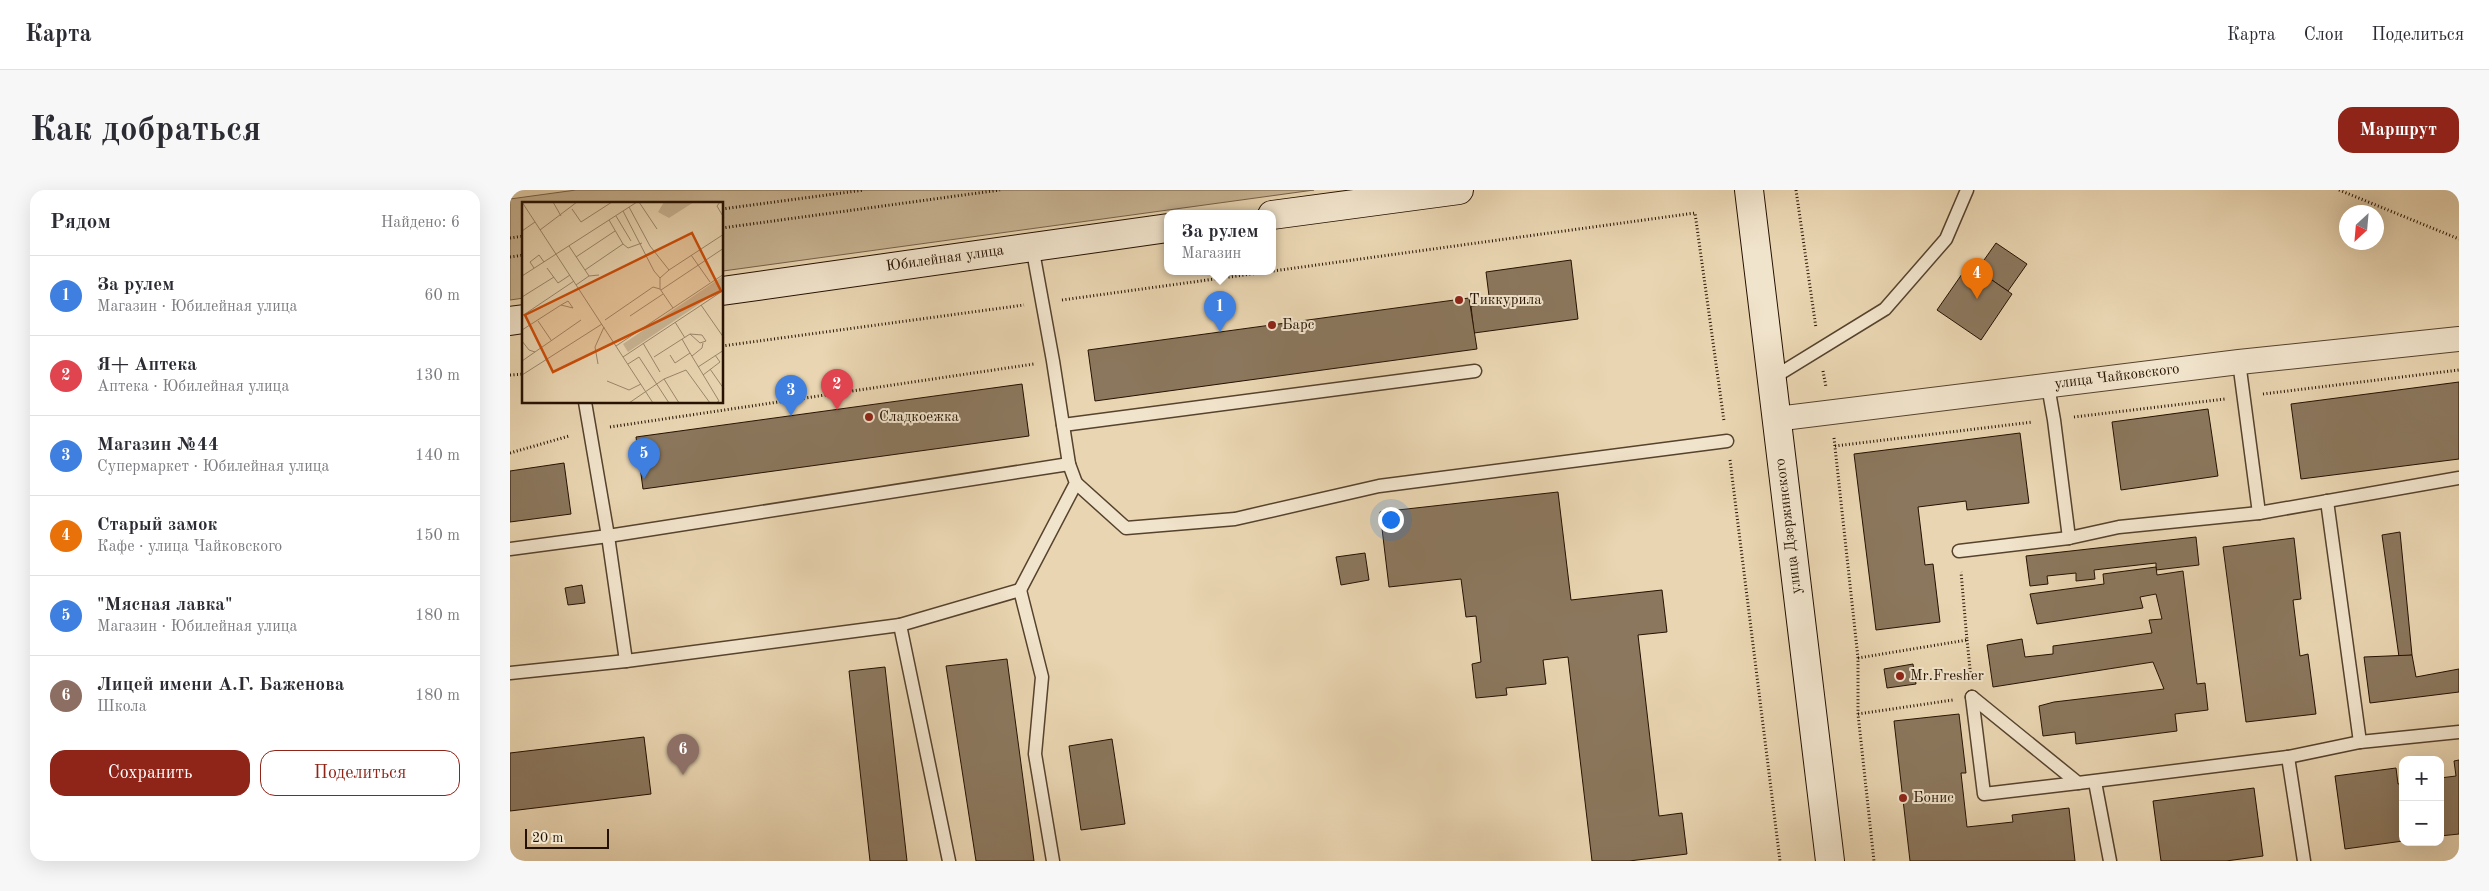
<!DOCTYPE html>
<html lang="ru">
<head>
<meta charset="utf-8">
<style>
	:root { --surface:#fff; --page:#f7f7f7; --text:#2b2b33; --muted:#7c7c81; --line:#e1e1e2; --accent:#8f2418 }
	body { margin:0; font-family:"Old Standard TT",serif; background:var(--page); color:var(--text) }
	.controls { position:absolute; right:15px; bottom:15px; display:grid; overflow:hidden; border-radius:10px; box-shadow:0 5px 20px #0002 }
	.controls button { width:45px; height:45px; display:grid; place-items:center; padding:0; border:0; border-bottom:1px solid var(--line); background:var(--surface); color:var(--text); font:25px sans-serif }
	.compass { position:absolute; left:1829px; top:15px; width:45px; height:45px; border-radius:50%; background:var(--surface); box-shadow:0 5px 20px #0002; rotate:206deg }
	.scale { position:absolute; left:15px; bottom:12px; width:84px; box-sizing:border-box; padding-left:5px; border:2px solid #251101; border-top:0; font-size:14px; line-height:18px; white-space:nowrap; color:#251101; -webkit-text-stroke:4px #f1e4cc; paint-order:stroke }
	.you { position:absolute; left:880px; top:329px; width:18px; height:18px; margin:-12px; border:4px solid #fff; border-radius:50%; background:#1a73e8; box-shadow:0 0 0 8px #1a73e833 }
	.badge { display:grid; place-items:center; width:32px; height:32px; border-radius:50%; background:var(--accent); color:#fff; font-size:16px; font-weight:700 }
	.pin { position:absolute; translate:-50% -41px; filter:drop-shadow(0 1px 2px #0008) }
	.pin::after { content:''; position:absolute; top:26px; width:18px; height:15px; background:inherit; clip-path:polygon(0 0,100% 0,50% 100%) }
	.popup { position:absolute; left:654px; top:20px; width:112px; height:65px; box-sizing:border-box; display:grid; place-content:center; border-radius:10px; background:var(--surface); filter:drop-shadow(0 1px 4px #0005); font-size:16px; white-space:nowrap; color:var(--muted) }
	.popup b { font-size:19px; color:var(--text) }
	.popup::after { content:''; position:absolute; left:50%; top:100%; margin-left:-10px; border:10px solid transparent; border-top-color:var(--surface) }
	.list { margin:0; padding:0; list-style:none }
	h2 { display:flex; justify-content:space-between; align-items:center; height:65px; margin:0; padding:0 20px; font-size:21px }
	h2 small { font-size:16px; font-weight:400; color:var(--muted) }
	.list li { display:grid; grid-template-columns:32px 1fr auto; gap:15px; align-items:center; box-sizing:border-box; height:80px; padding:0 20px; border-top:1px solid var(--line) }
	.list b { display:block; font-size:19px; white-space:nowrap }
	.list p { margin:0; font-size:16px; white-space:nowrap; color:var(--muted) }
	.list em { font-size:16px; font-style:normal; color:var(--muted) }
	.actions { display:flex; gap:10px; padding:15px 20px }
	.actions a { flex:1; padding:11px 0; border:1px solid var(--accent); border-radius:15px; text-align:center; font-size:18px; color:var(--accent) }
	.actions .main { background:var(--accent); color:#fff }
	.map { position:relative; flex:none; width:1949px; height:671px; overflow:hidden; border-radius:15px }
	header { display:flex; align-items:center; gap:30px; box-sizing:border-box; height:70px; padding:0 25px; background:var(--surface); border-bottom:1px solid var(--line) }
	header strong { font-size:24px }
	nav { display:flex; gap:28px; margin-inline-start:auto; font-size:18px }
	.intro { display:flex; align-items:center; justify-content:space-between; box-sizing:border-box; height:120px; padding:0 30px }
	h1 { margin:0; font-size:35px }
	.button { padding:12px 22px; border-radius:15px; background:var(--accent); color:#fff; font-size:18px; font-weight:700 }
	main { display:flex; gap:30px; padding:0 30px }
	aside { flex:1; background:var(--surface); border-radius:15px; box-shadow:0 5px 20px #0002 }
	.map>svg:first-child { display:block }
</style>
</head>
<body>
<header>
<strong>Карта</strong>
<nav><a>Карта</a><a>Слои</a><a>Поделиться</a></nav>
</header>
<div class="intro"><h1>Как добраться</h1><a class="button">Маршрут</a></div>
<main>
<aside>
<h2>Рядом<small>Найдено: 6</small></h2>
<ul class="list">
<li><span class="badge" style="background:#3f7fe0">1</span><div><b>За рулем</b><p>Магазин · Юбилейная улица</p></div><em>60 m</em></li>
<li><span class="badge" style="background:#e0444e">2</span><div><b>Я+ Аптека</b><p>Аптека · Юбилейная улица</p></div><em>130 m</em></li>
<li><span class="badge" style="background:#3f7fe0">3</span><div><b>Магазин №44</b><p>Супермаркет · Юбилейная улица</p></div><em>140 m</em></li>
<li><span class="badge" style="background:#e8710a">4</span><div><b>Старый замок</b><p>Кафе · улица Чайковского</p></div><em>150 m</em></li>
<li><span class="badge" style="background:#3f7fe0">5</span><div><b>&quot;Мясная лавка&quot;</b><p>Магазин · Юбилейная улица</p></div><em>180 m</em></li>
<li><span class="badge" style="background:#8d6e63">6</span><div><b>Лицей имени А.Г. Баженова</b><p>Школа</p></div><em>180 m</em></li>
</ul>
<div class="actions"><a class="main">Сохранить</a><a>Поделиться</a></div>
</aside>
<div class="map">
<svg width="1949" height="671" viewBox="0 0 1949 671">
	<rect width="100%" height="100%" fill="#e9d5b1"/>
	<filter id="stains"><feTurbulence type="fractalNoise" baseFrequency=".004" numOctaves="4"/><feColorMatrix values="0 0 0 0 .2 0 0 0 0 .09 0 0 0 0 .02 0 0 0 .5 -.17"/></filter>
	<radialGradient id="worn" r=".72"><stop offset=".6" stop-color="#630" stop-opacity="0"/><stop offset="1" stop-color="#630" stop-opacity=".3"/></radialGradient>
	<!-- green -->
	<path fill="#c8b493" stroke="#76624a" d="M66 0H804L213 81 212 14H14V108L0 110V9Z"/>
	<!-- building -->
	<g fill="#8b775d" stroke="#251101">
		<path d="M1486 53 1517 74 1498 101 1467 80Z"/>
		<path d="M1061 70 1068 129 964 143 961 116 980 114 976 82Z"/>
		<path d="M1459 74 1502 104 1471 150 1427 120Z"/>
		<path d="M959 108 967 159 585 211 578 160Z"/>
		<path d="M1949 192V269L1791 289 1781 214Z"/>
		<path d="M512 194 519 246 133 299 126 247Z"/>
		<path d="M1698 219 1708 286 1611 300 1602 232Z"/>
		<path d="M1510 243 1519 313 1457 320 1456 311 1408 317 1415 375 1423 374 1430 432 1366 440 1344 264Z"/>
		<path d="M54 273 61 324 0 332V281Z"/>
		<path d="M1048 302 1061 410 1152 400 1157 442 1128 445 1149 626 1172 623 1177 664 1119 671H1082L1058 467 1033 470 1036 494 996 498 997 505 966 508 962 474 971 472 966 426 956 427 951 389 879 397 870 322Z"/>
		<path d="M1890 342 1902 465 1889 467 1872 345Z"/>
		<path d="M1686 347 1689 375 1646 380V373L1584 380 1585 389 1566 391V383L1537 386 1538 394 1520 396 1516 366Z"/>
		<path d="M1784 348 1791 409 1783 410 1790 466 1798 464 1806 524 1736 532 1713 357Z"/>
		<path d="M855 363 859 390 831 395 826 367Z"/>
		<path d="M1646 377 1647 385 1673 381 1687 494 1695 493 1698 520 1665 524 1667 541 1566 554 1565 542 1533 546 1529 516 1544 512 1654 499 1643 472 1483 497 1477 455 1512 449 1515 467 1543 464V456L1642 443 1639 430 1652 429 1646 404 1630 407 1633 418 1527 434 1520 404 1594 394 1593 384Z"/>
		<path d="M72 395 75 413 58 415 55 398Z"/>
		<path d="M1902 465 1906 487 1949 479V502L1860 513 1854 467Z"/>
		<path d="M497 469 524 671H466L436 476Z"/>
		<path d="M1403 474 1406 494 1377 498 1374 479Z"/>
		<path d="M375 477 397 671H360L339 481Z"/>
		<path d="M1449 524 1456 583H1451L1457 637 1503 632 1502 625 1559 618 1565 671H1400L1384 531Z"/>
		<path d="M134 547 141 604 0 621V563Z"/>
		<path d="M602 549 615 634 571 640 559 556Z"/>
		<path d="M1949 570V644L1930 646V588L1946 586 1944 571Z"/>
		<path d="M1886 578 1888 594 1893 593V651L1835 659 1825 586Z"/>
		<path d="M1744 598 1753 666 1716 671H1651L1643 611Z"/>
	</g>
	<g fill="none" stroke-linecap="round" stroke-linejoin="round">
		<!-- service casing -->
		<g stroke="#56422d" stroke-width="15">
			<g id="service">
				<path d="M1729 172 1749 323"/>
				<path d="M1261 189 1375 119 1436 49 1457 0"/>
				<path d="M1538 196 1544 230 1559 348"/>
				<path d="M75 212 98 346 116 471"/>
				<path d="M553 235 965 181"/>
				<path d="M566 293 616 338 725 329 869 296 1217 251"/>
				<path d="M1817 311 1850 552"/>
				<path d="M0 359 98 346 559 274"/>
				<path d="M1449 361 1559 348 1609 337 1749 323 1949 288"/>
				<path d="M510 400 566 293 559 274 543 171 522 56"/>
				<path d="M390 435 510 400 532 487 525 564 543 671"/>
				<path d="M0 483 116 471 390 435 439 671"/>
				<path d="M1462 507 1568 593 1778 567 1850 552 1949 542"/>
				<path d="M1462 507 1474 604 1568 593"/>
				<path d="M1778 567 1794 671"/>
				<path d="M1585 592 1600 671"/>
			</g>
		</g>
		<!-- minor casing -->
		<g stroke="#56422d" stroke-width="26">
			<path id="minor" d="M1266 229 1729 172 1949 149"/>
		</g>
		<!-- secondary casing -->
		<g stroke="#251101" stroke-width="30">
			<g id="secondary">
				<path d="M1239 0 1320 671"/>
				<path d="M762 25 949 0"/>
				<path d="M212 101 658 38"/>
				<path d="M0 131 14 129"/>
			</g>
		</g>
		<!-- path -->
		<g stroke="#251101" stroke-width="3" stroke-dasharray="1 2.5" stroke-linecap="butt">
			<path d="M1286 0 1306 138"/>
			<path d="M1829 0 1949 49"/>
			<path d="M212 19 354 0"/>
			<path d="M212 38 490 0"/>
			<path d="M0 48 14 46"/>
			<path d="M0 67 14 65"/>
			<path d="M552 110 1185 23 1214 231"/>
			<path d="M212 156 514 115"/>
			<path d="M1313 181 1316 197"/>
			<path d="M0 185 14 184"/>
			<path d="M1753 204 1949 180"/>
			<path d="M1564 227 1715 209"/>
			<path d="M100 237 524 174"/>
			<path d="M1324 248 1348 468V524L1364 671"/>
			<path d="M1325 256 1523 232"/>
			<path d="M0 263 59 246"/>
			<path d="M1220 270 1270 671"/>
			<path d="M1457 450 1461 488"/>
			<path d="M1348 468 1457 450 1451 382"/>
			<path d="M1348 524 1443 510"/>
		</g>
		<!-- service -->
		<use href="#service" stroke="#f1e4cc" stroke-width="12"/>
		<!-- minor -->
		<use href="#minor" stroke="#f1e4cc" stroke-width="24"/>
		<!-- secondary -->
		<use href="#secondary" stroke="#f1e4cc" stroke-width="28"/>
	</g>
	<!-- markers -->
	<g fill="#8f2418" stroke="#f1e4cc" stroke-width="2">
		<circle cx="949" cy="110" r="5"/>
		<circle cx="762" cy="135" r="5"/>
		<circle cx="359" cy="227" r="5"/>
		<circle cx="1390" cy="486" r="5"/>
		<circle cx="1393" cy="608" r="5"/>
	</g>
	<g text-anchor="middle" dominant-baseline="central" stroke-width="4" stroke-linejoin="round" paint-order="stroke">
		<!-- street labels -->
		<g font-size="15" fill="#251101" stroke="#f1e4cc">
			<text transform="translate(435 69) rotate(-8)">Юбилейная улица</text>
			<text transform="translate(1607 187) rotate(-7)">улица Чайковского</text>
			<text transform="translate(1279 336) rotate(-97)">улица Дзержинского</text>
		</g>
		<!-- poi labels -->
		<g font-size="15" fill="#251101" stroke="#f1e4cc" text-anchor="start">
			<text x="959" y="110">Тиккурила</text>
			<text x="772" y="135">Барс</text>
			<text x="369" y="227">Сладкоежка</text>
			<text x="1400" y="486">Mr.Fresher</text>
			<text x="1403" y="608">Бонис</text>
		</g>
	</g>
	<!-- overview -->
	<g transform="translate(12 12)">
		<rect width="201" height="201" fill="#e9d5b1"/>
		<path d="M142 0H172L147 16 136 10ZM201 74V86L106 150 101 142Z" fill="#c8b493"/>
		<path fill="none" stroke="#9b876b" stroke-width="1" d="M0 0 131 201M31 0 39 14M117 0 135 27M198 0 195 4 202 16M107 5 128 44 147 68 202 32M50 7 59 20 90 0M101 9 132 69 138 76 147 68M94 14 109 39M18 28 55 0M0 29 13 20M101 42 106 46 120 41M47 44 67 74M169 53 188 80M54 55 93 29M12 66 8 60 17 53 22 60M25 66 36 81 48 73M63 68 101 42 87 18M0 74 115 0M138 76V87L151 106M54 83 67 74 77 73M139 88 202 46M0 95 32 75M39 103 46 99 51 106M179 103 202 136M0 114 52 79M108 114 141 92M83 118 131 85 138 87M16 119 29 138M153 120 163 136M0 128 39 103 51 106M168 132 180 133 184 139 178 141ZM0 139 7 148 13 150M121 141 138 170M94 144 202 72M168 151 197 199 194 201M148 153 153 161 168 151 160 137M170 154 180 146 181 141M101 155 202 88M132 155 168 132M0 159 59 118M76 162 73 145 82 125M106 162 117 155 147 201M176 165 202 148M188 167 202 187M0 173 80 122M181 173 198 160 193 153M142 177 157 201M85 179 107 188 119 182M107 201 142 177 164 168 188 201"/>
		<path fill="#cb4e0a" fill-opacity="0.15" stroke="#cb4e0a" stroke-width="2.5" d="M170 31 199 89 31 170 3 113Z"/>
		<rect width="201" height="201" fill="none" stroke="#251101" stroke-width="2.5"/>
	</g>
	<rect width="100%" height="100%" filter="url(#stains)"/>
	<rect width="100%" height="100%" fill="url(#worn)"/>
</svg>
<div class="controls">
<button>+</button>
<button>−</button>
</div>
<svg class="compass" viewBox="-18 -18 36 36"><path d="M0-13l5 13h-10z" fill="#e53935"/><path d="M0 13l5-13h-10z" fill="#7c7c81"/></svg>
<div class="scale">20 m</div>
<div class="you"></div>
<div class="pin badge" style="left:710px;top:142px;background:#3f7fe0">1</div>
<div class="popup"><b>За рулем</b>Магазин</div>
<div class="pin badge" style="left:327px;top:220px;background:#e0444e">2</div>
<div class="pin badge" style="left:281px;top:226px;background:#3f7fe0">3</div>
<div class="pin badge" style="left:1467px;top:109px;background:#e8710a">4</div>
<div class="pin badge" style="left:134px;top:289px;background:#3f7fe0">5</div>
<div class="pin badge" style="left:173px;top:585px;background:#8d6e63">6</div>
</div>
</main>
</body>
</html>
